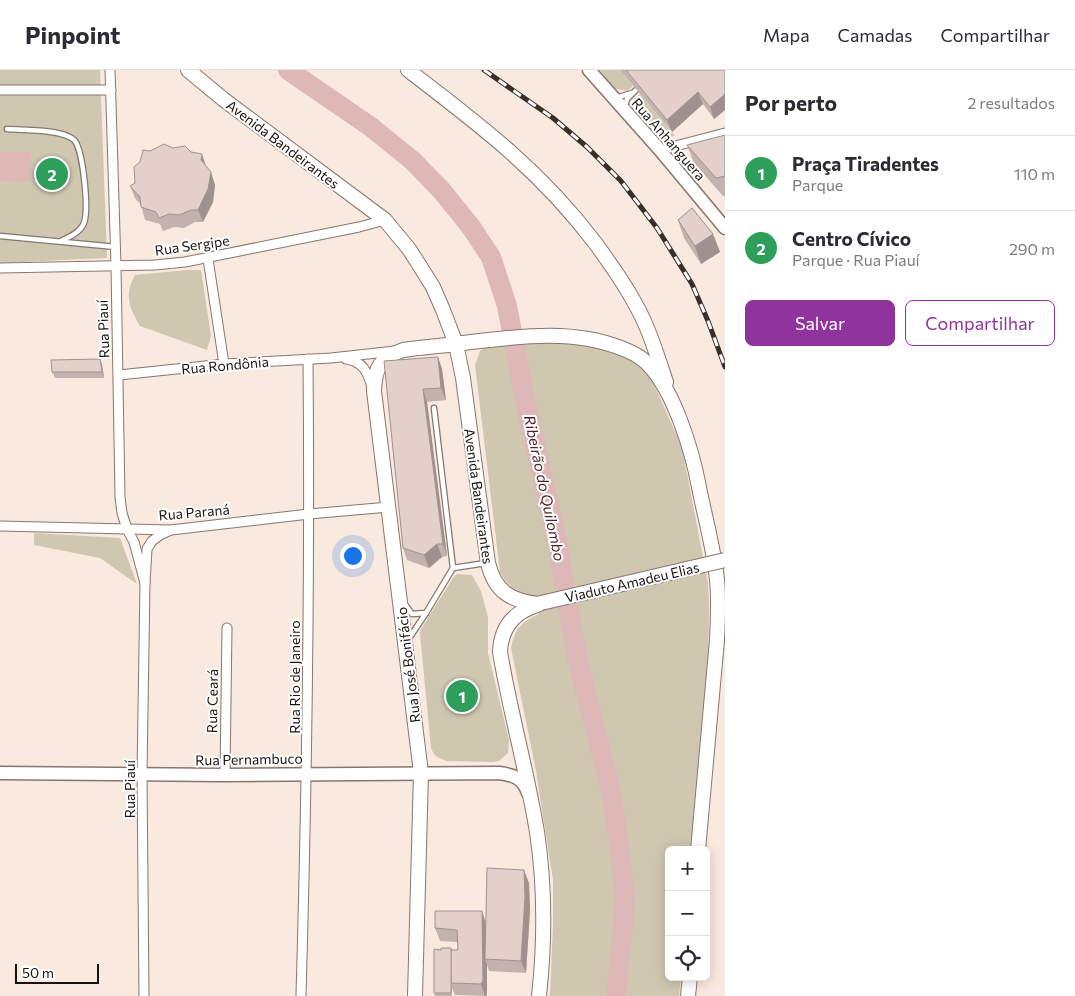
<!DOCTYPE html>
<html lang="pt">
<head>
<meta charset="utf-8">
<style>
	:root { --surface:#fff; --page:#f2f2f3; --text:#2b2b33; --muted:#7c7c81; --line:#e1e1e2; --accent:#90339d }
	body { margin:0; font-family:Commissioner,sans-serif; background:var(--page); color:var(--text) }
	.controls { position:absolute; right:15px; bottom:15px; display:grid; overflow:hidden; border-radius:8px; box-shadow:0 2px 12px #0003 }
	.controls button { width:45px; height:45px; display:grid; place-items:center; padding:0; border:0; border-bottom:1px solid var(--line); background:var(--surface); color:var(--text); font:25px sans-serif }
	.scale { position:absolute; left:15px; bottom:12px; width:84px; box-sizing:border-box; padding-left:5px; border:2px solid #191310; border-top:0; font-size:14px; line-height:18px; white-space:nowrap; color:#191310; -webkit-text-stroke:4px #fff; paint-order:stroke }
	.you { position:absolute; left:352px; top:485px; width:18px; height:18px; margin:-12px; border:4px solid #fff; border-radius:50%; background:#1a73e8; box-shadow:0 0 0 8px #1a73e833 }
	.badge { display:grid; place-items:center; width:32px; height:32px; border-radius:50%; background:var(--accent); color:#fff; font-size:16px; font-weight:700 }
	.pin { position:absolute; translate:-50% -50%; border:2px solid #fff; box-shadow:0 1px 5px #0006 }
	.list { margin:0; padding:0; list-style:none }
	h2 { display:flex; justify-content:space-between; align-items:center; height:65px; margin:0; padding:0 20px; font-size:21px }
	h2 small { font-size:16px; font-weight:400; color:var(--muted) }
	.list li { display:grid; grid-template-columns:32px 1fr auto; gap:15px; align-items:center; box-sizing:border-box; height:75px; padding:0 20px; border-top:1px solid var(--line) }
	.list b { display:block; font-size:19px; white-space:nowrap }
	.list p { margin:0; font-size:16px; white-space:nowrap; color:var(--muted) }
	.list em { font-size:16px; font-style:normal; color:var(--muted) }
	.actions { display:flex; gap:10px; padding:15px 20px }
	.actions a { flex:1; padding:11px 0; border:1px solid var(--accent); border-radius:8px; text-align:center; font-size:18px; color:var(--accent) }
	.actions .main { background:var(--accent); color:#fff }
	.icon { flex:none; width:28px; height:28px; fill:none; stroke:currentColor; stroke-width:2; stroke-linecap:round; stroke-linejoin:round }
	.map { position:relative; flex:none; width:725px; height:926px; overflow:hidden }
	header { display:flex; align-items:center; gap:30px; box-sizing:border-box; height:70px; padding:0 25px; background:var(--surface); border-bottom:1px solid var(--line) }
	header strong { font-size:24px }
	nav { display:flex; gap:28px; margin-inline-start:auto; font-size:18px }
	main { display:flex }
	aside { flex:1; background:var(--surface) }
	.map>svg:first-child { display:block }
</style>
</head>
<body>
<header>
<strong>Pinpoint</strong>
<nav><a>Mapa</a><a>Camadas</a><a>Compartilhar</a></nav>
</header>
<main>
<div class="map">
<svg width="725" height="926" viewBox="0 0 725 926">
	<rect width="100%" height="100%" fill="#f9e9de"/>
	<!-- green -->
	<g fill="#cfc7b0">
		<path d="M0 0H100L107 188 0 193Z"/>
		<path d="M600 0H620L633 16 627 21 613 18Z"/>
		<path d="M640 24 675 66 662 68 636 39V28Z"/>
		<path d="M187 200H201L211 266 207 280 140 256C129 237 124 225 135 205Z"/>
		<path d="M531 271 592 274 633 290 649 303 682 377 708 513 709 536 708 630 692 780H669V907H681L679 926H550L553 855V810L536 701 511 578C515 558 521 552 539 544L534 525C517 523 508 517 500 502L475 295 480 281 486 277Z"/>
		<path d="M34 463 120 468 137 514 100 488 34 475Z"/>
		<path d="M457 504 472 505 481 521 488 547V583L509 670 508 683 499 691 493 692 447 691C438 688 434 686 431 678L420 564 421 559 453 508Z"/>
	</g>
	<!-- water -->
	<path fill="#deb7b7" d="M0 82H31L30 112 0 111Z"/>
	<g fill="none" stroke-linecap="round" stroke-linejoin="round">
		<!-- river -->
		<path stroke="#deb7b7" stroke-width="20" d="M288 0 371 57 413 91 442 121 471 157 491 187 507 236 526 335 557 471 577 588 611 722 619 774 625 832 616 926"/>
		<!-- lane casing -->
		<g stroke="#86776e" stroke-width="7">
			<g id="lane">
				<path d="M615 26 619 27 632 23"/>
				<path d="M625 36 627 29 636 20"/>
				<path d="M7 59C23 60 65 59 75 71 83 82 90 143 83 155 79 163 69 167 61 171"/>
				<path d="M0 166 116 177"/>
				<path d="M453 498 486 493"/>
				<path d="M404 533 412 544 426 543"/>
				<path d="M408 570 426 543 453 498 434 338"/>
			</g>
		</g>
		<!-- street casing -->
		<g stroke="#86776e" stroke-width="11">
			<g id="street">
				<path d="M110 0 116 196 120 427 122 443 127 459 134 472 145 513"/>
				<path d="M0 20H111"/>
				<path d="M660 80 725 63"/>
				<path d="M208 189 224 294"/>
				<path d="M0 198 155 195 185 192 359 157 385 150"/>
				<path d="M346 289C363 291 368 303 372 317"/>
				<path d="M119 305 224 294 331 288 395 281"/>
				<path d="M0 456 171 460 309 444 389 437"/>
				<path d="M225 705 227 558"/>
				<path d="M144 926 142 704 145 513 147 479 152 471 160 465 171 460"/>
				<path d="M301 926C307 714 310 501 308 289"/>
			</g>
		</g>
		<!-- secondary casing -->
		<g stroke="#86776e" stroke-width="15">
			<g id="secondary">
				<path d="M589 0 660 80 725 158"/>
				<path d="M0 703 225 705 499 703C514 705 523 708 528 723"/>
			</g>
		</g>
		<!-- primary casing -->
		<g stroke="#86776e" stroke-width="16">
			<g id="primary">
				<path d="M188 0 223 29 385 150 409 179 418 193 433 217 443 240 456 274 463 308 488 493C495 522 511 531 539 534"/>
				<path d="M408 0C480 55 541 101 596 174 614 199 631 223 644 251 653 271 659 291 666 312"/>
				<path d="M537 535C514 542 501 557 500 582 510 642 527 701 537 762 545 816 545 871 539 926"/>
				<path d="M415 926 421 703 374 321C375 297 380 288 403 280 423 277 443 276 463 273 516 267 570 258 621 278 629 281 640 286 647 293 674 320 692 380 699 417 705 448 714 479 717 510 719 530 718 550 717 570L698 780"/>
				<path d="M688 926 690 907"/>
			</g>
		</g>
		<!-- lane -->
		<use href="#lane" stroke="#fff" stroke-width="4.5"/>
		<!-- street -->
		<use href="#street" stroke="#fff" stroke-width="9"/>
		<!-- secondary -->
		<use href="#secondary" stroke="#fff" stroke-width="12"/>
		<!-- primary -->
		<use href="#primary" stroke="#fff" stroke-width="14"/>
		<!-- rail casing -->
		<g stroke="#362f2a" stroke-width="5">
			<path id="rail" d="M484 0 553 48 587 77 621 111 657 158 692 214 708 251 725 297"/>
		</g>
		<!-- rail -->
		<use href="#rail" stroke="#fff" stroke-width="3" stroke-dasharray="9" stroke-linecap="butt"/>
		<!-- primary-bridge casing -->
		<g stroke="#86776e" stroke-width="16" stroke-linecap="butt">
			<path id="primary-bridge" d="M541 533 725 490"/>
		</g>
		<!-- primary-bridge -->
		<use href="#primary-bridge" stroke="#fff" stroke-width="14"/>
	</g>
	<!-- wall -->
	<g fill="#c3b3af">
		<path d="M620 0H725V40L714 49 703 34 672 62Z"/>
		<path d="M725 65V126H723L694 93 687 75Z"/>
		<path d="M140 92 206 96 215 115 213 132 203 152H195L184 158 174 157 163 161 160 154 145 150 141 135 135 128 130 116 135 113Z"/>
		<path d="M678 150 713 164 720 182 701 194 684 168Z"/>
		<path d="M438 287 442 299 446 330 427 332 447 486 442 487 429 498 407 490 403 478 384 291Z"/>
		<path d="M100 289 102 295 104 308H55L52 302Z"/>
		<path d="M529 813 530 840 526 903 489 901 487 895V923L486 926 455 925 452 918V926H435L434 923 441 880 451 878 452 880H458L457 872 440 871 435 858 486 852Z"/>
	</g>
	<!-- shaded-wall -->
	<g fill="#9f928e">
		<path d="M698 22 703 34 672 62 667 50Z"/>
		<path d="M725 24V40L714 49 710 37Z"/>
		<path d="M202 84 206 96 201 90Z"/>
		<path d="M211 102 215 115 213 132 203 152 198 140Z"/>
		<path d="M713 164 720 182 701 194 695 176Z"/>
		<path d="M438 287 442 299 446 330 441 318Z"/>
		<path d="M100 289 102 295 104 308 102 302Z"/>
		<path d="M423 319 427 332 447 486 443 474Z"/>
		<path d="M437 474 442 487 429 498 424 485Z"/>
		<path d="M524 800 529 813 530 840 526 903 521 891Z"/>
		<path d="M482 841 486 853 485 889 487 895V923L486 926H485L481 914Z"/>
	</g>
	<!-- building -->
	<g fill="#e3d0cb" stroke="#9f928e">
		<path d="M626 0H725V24L710 37 698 22 667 50Z"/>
		<path d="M725 65V106L716 108 687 75Z"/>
		<path d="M164 74 173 78 185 76 191 82 202 84 201 90 211 102 208 119 198 140H191L179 145 169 144 159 148 156 142 141 137 140 127 130 116 135 113 134 97 140 92 143 80 150 81Z"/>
		<path d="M692 138 713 164 695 176 678 150Z"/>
		<path d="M438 287 441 318 423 319 443 474H437L424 485 403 478 384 291Z"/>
		<path d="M100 289 102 302H52L51 290Z"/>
		<path d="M487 798 524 800 525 827 521 891 485 889Z"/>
		<path d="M435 841H482L483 911 481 914 451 913V880H458L457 860 435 858Z"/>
		<path d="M441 878H451V923H434V879L441 880Z"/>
	</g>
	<g text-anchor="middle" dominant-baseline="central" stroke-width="4" stroke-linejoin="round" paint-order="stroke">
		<!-- street labels -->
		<g font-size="14" fill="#191310" stroke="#fff">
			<text transform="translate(669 69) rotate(49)">Rua Anhanguera</text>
			<text transform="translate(283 74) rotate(37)">Avenida Bandeirantes</text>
			<text transform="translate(192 175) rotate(-8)">Rua Sergipe</text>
			<text transform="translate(103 259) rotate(-92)">Rua Piauí</text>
			<text transform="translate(225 295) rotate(-5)">Rua Rondônia</text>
			<text transform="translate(479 426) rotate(82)">Avenida Bandeirantes</text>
			<text transform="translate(194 442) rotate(-5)">Rua Paraná</text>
			<text transform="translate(632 512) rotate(-13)">Viaduto Amadeu Elias</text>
			<text transform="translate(408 595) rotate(-97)">Rua José Bonifácio</text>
			<text transform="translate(294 607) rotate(-90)">Rua Rio de Janeiro</text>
			<text transform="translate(212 631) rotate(-89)">Rua Ceará</text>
			<text transform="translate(249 689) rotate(-1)">Rua Pernambuco</text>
			<text transform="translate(129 719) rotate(-90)">Rua Piauí</text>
		</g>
		<!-- water labels -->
		<g font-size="15" font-style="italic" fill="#511f23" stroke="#fff">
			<text transform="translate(545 418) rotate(78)">Ribeirão do Quilombo</text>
		</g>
	</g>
</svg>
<div class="controls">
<button>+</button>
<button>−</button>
<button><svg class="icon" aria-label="locate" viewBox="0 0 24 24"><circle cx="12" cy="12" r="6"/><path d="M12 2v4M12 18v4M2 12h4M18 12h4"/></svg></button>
</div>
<div class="scale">50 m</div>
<div class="you"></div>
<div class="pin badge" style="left:462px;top:626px;background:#2e9e5b">1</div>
<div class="pin badge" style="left:52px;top:104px;background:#2e9e5b">2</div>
</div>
<aside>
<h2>Por perto<small>2 resultados</small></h2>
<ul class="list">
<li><span class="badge" style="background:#2e9e5b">1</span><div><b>Praça Tiradentes</b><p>Parque</p></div><em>110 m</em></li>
<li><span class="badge" style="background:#2e9e5b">2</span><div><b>Centro Cívico</b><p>Parque · Rua Piauí</p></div><em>290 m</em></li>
</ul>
<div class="actions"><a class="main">Salvar</a><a>Compartilhar</a></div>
</aside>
</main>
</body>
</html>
